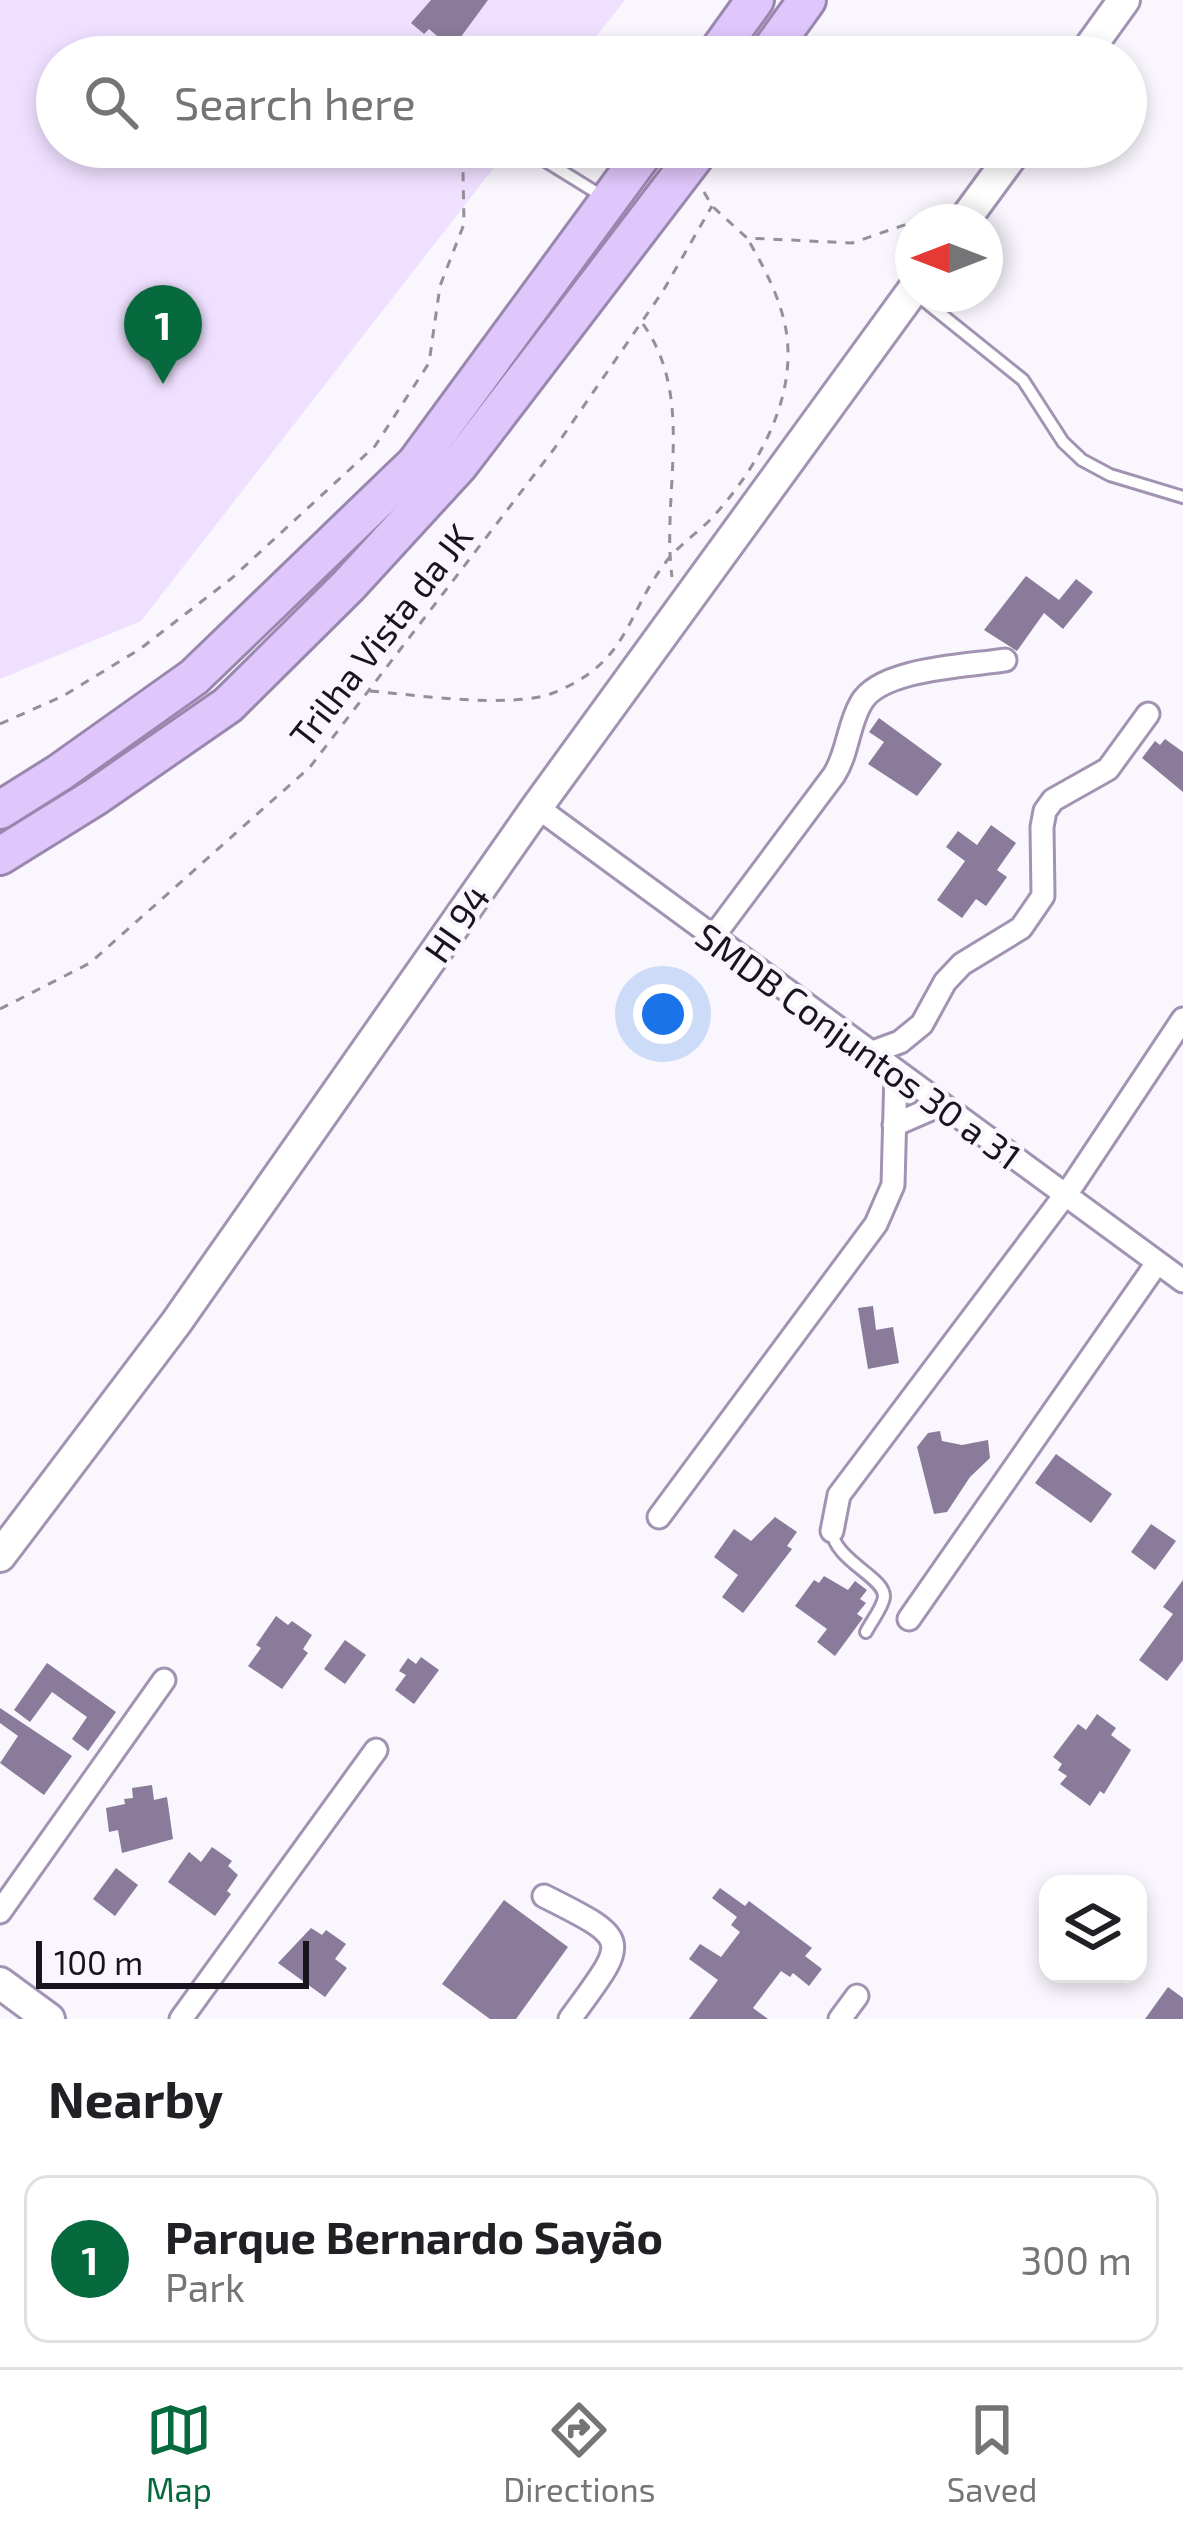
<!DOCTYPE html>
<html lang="en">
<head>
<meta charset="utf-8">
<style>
	:root { --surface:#fff; --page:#f6f6f6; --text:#202124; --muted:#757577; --line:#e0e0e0; --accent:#076a3f }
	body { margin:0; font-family:"Exo 2",sans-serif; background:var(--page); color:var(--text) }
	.controls { position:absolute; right:36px; bottom:36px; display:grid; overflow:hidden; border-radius:24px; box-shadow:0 6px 18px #0003 }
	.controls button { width:108px; height:108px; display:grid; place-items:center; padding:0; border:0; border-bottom:3px solid var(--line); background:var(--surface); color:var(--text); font:60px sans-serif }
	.compass { position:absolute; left:895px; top:204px; width:108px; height:108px; border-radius:50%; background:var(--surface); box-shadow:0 6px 18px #0003; rotate:270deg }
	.scale { position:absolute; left:36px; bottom:30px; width:273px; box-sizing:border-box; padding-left:12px; border:6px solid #19131f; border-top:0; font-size:33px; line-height:42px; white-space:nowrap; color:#19131f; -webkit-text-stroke:9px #f9f6fd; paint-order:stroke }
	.you { position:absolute; left:663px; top:1014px; width:42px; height:42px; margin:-30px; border:9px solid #fff; border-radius:50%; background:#1a73e8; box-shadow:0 0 0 18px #1a73e833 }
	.badge { display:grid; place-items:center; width:78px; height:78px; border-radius:50%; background:var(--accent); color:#fff; font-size:39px; font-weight:700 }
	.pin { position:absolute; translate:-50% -99px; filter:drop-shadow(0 3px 6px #0008) }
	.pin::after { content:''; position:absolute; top:63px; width:42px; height:36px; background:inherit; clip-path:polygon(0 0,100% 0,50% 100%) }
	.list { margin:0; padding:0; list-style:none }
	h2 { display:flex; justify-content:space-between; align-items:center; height:156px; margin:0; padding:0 48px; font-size:51px }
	h2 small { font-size:39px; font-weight:400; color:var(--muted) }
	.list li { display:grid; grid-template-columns:78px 1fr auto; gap:36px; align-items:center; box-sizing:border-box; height:168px; margin:0 24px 24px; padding:0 24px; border:3px solid var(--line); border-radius:24px }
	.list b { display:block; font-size:45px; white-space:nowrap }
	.list p { margin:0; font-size:39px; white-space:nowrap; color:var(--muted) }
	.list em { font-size:39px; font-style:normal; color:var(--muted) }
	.icon { flex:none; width:66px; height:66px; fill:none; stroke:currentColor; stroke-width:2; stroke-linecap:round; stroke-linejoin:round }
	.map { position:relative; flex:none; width:1183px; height:2019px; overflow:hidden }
	.search { position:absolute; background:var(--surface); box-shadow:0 6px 18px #0003; left:36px; right:36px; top:36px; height:132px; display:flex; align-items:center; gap:30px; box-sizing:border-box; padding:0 42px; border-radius:66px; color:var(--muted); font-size:45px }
	.sheet { height:348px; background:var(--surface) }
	nav { display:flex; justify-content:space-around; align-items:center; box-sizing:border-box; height:168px; border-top:3px solid var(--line); background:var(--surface); font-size:33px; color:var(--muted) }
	nav a { display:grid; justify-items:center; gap:6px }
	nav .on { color:var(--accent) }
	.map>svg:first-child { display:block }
</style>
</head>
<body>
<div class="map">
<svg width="1183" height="2019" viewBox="0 0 1183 2019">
	<rect width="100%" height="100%" fill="#f9f6fd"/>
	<!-- green -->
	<path fill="#efe0ff" d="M0 0H625L580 57H57V147H510L141 621 0 679Z"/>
	<!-- building -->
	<g fill="#897b99">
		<path d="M431 0H488L452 49 429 29 424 34 411 23Z"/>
		<path d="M1026 576 1059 600 1076 579 1093 592 1063 629 1044 613 1017 651 984 630Z"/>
		<path d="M879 718 942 764 917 796 868 764 884 742 869 732Z"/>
		<path d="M1165 739 1183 752V792L1142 758 1155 741 1160 745Z"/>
		<path d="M991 825 1016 843 997 870 1007 877 986 906 976 899 962 918 937 900 965 861 946 847 958 831 977 845Z"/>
		<path d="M873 1306 876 1330 893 1327 899 1363 868 1369 858 1308Z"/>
		<path d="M940 1431 942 1441 962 1445 988 1440 990 1458 970 1477 947 1512 934 1514 917 1447 928 1433Z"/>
		<path d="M1056 1454 1112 1494 1091 1523 1035 1483Z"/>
		<path d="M775 1517 797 1532 787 1546 792 1549 743 1613 722 1597 738 1575 714 1557 734 1529 751 1541Z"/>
		<path d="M1151 1524 1176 1541 1155 1570 1131 1552Z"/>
		<path d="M824 1576 848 1590 855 1581 867 1590 860 1599 866 1603 857 1614 863 1618 835 1656 817 1642 827 1629 795 1606 814 1580 819 1583Z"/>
		<path d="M1183 1580V1660L1167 1681 1139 1660 1173 1614 1163 1607Z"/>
		<path d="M276 1616 288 1625 292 1621 312 1635 303 1649 308 1653 282 1689 248 1666 261 1648 256 1645Z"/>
		<path d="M345 1640 366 1655 345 1684 324 1669Z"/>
		<path d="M421 1657 439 1670 414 1704 395 1690 406 1675 399 1671 408 1658 416 1664Z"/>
		<path d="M47 1663 116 1712 88 1751 72 1739 87 1717 52 1692 30 1722 14 1710Z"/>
		<path d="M0 1708 72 1756 44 1795 0 1763 18 1736 0 1723Z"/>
		<path d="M1097 1714 1116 1728 1111 1735 1131 1750 1104 1794 1100 1791 1090 1806 1060 1784 1067 1776 1058 1770 1062 1764 1053 1757 1078 1724 1086 1730Z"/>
		<path d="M152 1785 154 1800 167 1797 173 1839 122 1853 118 1830 109 1832 106 1808 125 1804 124 1799 133 1798 132 1788Z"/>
		<path d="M212 1847 232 1861 228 1866 238 1875 227 1891 231 1894 215 1916 168 1882 189 1852 201 1862Z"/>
		<path d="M116 1868 138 1885 115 1916 93 1899Z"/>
		<path d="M720 1888 745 1906 749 1901 812 1948 805 1956 822 1969 809 1986 793 1973 790 1977 781 1971 753 2008 768 2019H689L718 1980 689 1959 700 1944 721 1957 740 1932 731 1925 737 1917 712 1898Z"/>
		<path d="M504 1900 568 1947 516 2019H490L442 1984Z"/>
		<path d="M311 1928 322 1935 326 1930 346 1944 335 1959 347 1968 325 1997 278 1963Z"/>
		<path d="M1168 1987 1183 1998V2019H1145Z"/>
	</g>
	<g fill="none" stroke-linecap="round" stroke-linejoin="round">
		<!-- lane casing -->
		<g stroke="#a293b2" stroke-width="16">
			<g id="lane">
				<path d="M510 147 531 152 602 196"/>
				<path d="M916 294 1023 380 1063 442 1082 460 1110 475 1183 497"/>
				<path d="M832 1531C835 1561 885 1577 884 1597 883 1607 871 1622 866 1632"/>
			</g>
		</g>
		<!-- street casing -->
		<g stroke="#a293b2" stroke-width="27">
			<g id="street">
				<path d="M537 807 1183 1281"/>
				<path d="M713 937 834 775C848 753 848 725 861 703 880 668 968 666 1005 660"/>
				<path d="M870 1053 900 1042 922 1024 945 982 962 964 1021 928 1043 896 1042 827 1045 811 1053 800 1108 769 1148 714"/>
				<path d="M894 1125 940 1105"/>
				<path d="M659 1517 876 1224 893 1185 896 1072"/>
				<path d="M832 1531 839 1495 1074 1183 1183 1019"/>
				<path d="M909 1619 1157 1263"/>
				<path d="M544 1896C634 1941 628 1939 570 2019"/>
				<path d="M0 1912 164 1680"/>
				<path d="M181 2019 376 1750"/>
				<path d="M840 2019 857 1996"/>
			</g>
		</g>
		<!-- secondary casing -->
		<g stroke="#a293b2" stroke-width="36">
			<g id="secondary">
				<path d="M1083 57 1124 0"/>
				<path d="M963 222 1018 147"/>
				<path d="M0 1556 176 1323 537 807 913 290"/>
				<path d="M0 1983 49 2019"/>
			</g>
		</g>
		<!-- highway casing -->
		<g stroke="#9a87ae" stroke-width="42">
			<g id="highway">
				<path d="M714 57 755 0"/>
				<path d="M766 57 807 0"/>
				<path d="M0 810 59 773 194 677 416 463 648 147"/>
				<path d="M0 856 95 797 228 705 348 586 459 465 702 147"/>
			</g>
		</g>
		<!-- path -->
		<g stroke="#948f99" stroke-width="3" stroke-dasharray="9 9" stroke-linecap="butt">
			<path d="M704 192 712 206 747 238 852 243 939 213"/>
			<path d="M643 324C696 399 661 492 672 577"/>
			<path d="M370 691C415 695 513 709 553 693 632 661 624 614 669 558 681 544 697 533 710 520 755 472 798 400 786 330 780 297 764 267 747 238"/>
			<path d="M0 724 63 696 140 649 232 578 375 446 429 363 440 286 464 224 463 172 476 147"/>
			<path d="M0 1009 90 963 310 767 554 449 663 291 712 206"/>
		</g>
		<!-- lane -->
		<use href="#lane" stroke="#fff" stroke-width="10"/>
		<!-- street -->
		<use href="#street" stroke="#fff" stroke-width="21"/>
		<!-- secondary -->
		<use href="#secondary" stroke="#fff" stroke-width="30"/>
		<!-- highway -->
		<use href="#highway" stroke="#dfc6fb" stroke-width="36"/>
	</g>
	<g text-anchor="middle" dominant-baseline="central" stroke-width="9" stroke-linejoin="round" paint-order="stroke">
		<!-- street labels -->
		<g font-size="36" fill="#19131f" stroke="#f9f6fd">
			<text transform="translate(380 635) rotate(-52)">Trilha Vista da JK</text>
			<text transform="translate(456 923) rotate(-55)">HI 94</text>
			<text transform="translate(859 1045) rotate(36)">SMDB Conjuntos 30 a 31</text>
		</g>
	</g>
</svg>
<div class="controls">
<button><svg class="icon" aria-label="layers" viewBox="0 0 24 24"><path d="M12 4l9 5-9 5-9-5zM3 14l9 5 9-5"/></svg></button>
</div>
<svg class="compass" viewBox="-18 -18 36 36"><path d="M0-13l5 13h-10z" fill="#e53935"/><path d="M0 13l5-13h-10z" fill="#757577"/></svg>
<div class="scale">100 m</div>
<div class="you"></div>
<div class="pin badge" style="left:163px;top:384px">1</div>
<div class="search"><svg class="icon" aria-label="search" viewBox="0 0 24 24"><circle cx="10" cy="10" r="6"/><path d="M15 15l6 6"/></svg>Search here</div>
</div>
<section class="sheet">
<h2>Nearby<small></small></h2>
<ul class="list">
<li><span class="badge">1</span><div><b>Parque Bernardo Sayão</b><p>Park</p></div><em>300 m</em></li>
</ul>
</section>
<nav>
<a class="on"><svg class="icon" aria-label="map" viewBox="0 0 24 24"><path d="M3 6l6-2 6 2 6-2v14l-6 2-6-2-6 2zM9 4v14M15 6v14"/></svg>Map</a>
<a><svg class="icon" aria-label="directions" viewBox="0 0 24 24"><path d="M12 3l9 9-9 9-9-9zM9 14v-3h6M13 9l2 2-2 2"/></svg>Directions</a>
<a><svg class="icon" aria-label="saved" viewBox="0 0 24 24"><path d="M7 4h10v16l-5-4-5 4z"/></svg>Saved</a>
</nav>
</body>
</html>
